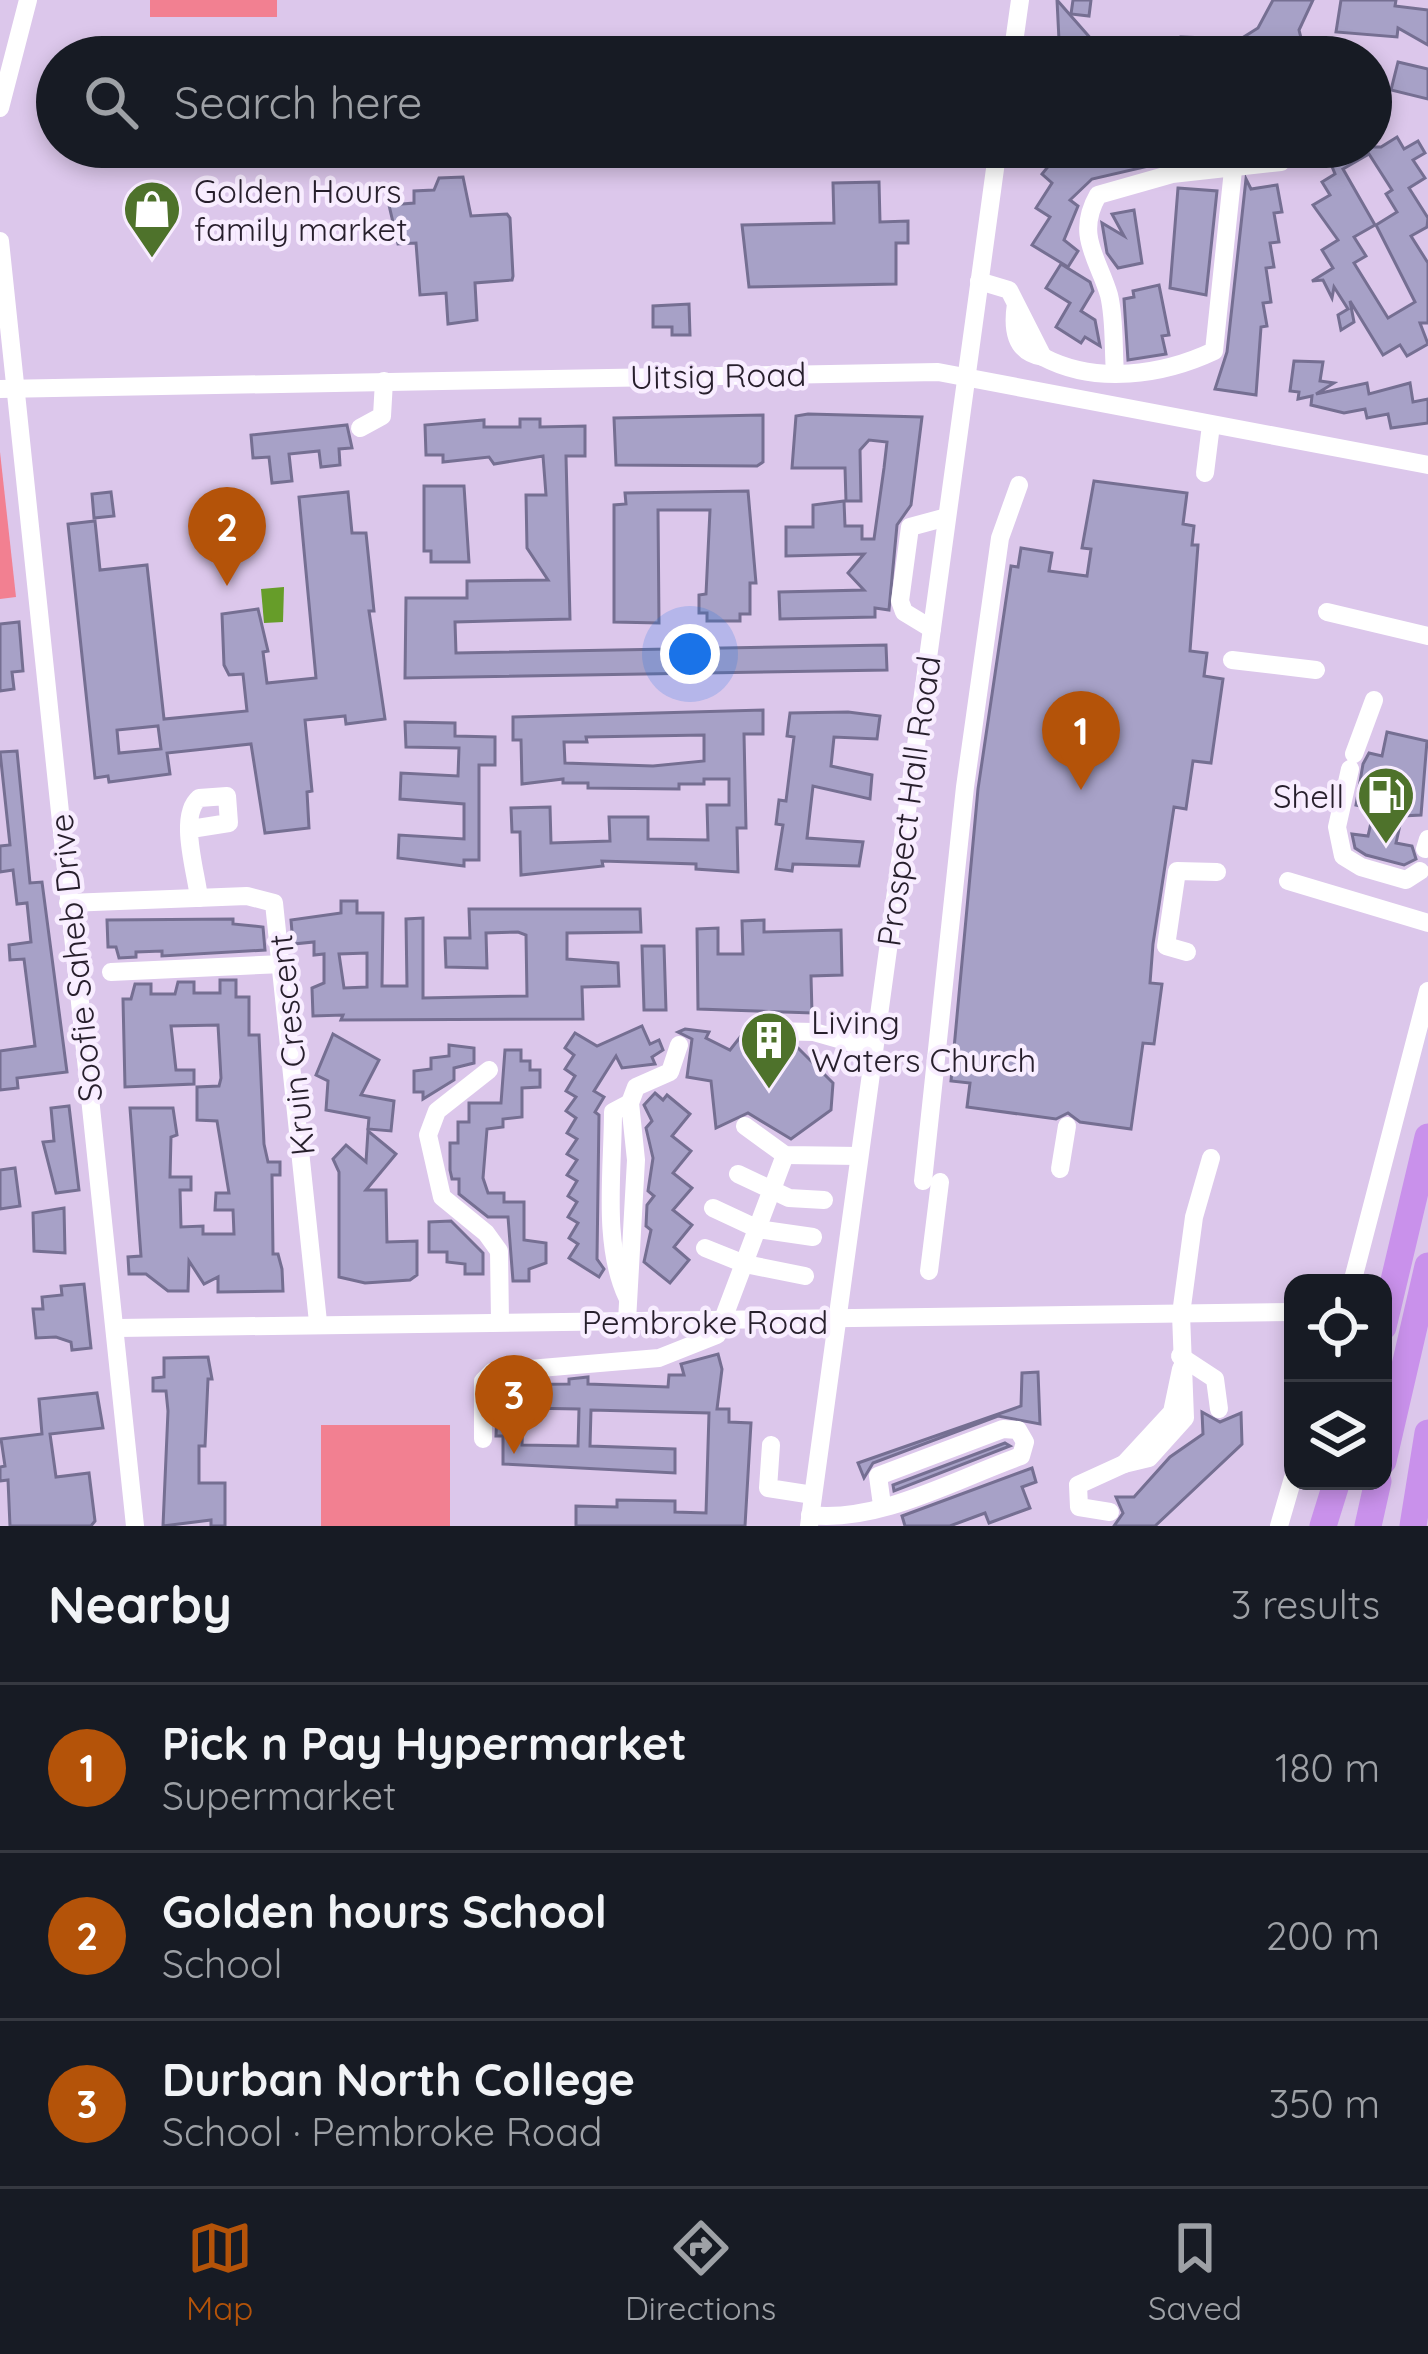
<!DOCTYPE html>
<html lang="en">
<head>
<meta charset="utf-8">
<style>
	:root { --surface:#171b24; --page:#242831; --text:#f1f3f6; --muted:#9ea1a6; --line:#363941; --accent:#b45309 }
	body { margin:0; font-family:Quicksand,sans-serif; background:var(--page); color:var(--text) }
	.controls { position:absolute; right:36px; bottom:36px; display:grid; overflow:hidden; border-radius:24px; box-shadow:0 6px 18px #0003 }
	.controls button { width:108px; height:108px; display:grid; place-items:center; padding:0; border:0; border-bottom:3px solid var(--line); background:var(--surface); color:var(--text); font:60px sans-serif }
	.you { position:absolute; left:690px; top:654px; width:42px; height:42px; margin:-30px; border:9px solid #fff; border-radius:50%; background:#1a73e8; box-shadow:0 0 0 18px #1a73e833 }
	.badge { display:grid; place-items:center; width:78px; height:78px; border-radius:50%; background:var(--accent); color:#fff; font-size:39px; font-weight:700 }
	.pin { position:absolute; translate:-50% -99px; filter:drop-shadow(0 3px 6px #0008) }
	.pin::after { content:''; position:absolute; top:63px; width:42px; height:36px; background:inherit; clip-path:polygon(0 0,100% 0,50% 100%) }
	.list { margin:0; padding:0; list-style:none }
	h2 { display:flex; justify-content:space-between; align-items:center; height:156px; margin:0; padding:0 48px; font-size:51px }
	h2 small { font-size:39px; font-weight:400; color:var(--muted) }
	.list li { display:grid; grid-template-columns:78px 1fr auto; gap:36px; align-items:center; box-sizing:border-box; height:168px; padding:0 48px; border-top:3px solid var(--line) }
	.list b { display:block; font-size:45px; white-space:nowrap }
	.list p { margin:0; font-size:39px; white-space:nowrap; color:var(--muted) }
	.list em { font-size:39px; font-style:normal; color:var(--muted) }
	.icon { flex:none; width:66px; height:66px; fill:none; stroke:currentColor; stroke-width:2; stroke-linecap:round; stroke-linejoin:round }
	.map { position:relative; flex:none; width:1428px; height:1526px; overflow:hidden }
	.search { position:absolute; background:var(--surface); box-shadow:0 6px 18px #0003; left:36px; right:36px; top:36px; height:132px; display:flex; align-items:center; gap:30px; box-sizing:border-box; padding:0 42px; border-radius:66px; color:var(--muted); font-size:45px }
	.sheet { height:660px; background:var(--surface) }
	nav { display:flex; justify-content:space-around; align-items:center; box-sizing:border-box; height:168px; border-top:3px solid var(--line); background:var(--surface); font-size:33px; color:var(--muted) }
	nav a { display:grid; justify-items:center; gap:6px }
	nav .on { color:var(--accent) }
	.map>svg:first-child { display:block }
</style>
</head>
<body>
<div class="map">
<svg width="1428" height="1526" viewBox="0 0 1428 1526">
	<rect width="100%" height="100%" fill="#dcc7eb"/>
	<!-- green -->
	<g fill="#f28091">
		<rect x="150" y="0" width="127" height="17"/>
		<path d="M0 452 16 597 0 599Z"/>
		<rect x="321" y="1425" width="129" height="101"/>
	</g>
	<!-- water -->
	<path fill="#669d29" d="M284 587 283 622 264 623 261 589Z"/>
	<!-- building -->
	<g fill="#a7a1c7" stroke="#756f92" stroke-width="3" fill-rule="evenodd">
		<path d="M1057 0 1107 57H1054L1065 47 1059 40Z"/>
		<path d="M1073 0H1091L1089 16 1071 14Z"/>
		<path d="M1273 0H1313L1299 30 1303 46 1297 57H1239L1231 45 1258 28Z"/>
		<path d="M1341 0H1396L1395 6 1428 10V45L1398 28 1397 37 1336 32Z"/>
		<path d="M1181 37 1207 38 1206 57H1155V45L1181 46Z"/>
		<path d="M1398 62 1428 69V99L1391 90Z"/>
		<path d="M1397 137 1404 149 1418 141 1425 153 1413 160 1425 178 1409 188 1428 218 1427 227 1411 236 1428 263V323H1420L1428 344 1407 356 1400 345 1383 355 1350 301 1354 322 1341 330 1338 315 1348 309 1334 287 1332 298 1323 280 1312 281 1333 268 1322 250 1338 240 1313 205 1330 195 1322 182 1335 174 1324 147H1381ZM1369 154 1392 190 1386 194 1397 212 1376 225 1415 302 1388 318 1354 263 1366 256 1354 237 1375 225 1343 169Z"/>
		<path d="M1078 147H1241L1242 153 1170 161 1092 179 1070 200 1078 206 1064 240 1078 251 1068 267 1032 245 1050 217 1036 208 1052 183 1042 174 1059 153Z"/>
		<path d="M463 177 471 216 507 214 510 218 513 276 512 280 475 283 477 320 448 324 446 293 420 295 416 243 398 244 389 205 414 203V191L434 190 439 178Z"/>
		<path d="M1246 179 1251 189 1277 185 1282 212 1274 213 1279 242 1270 243 1274 267 1266 268 1271 302 1263 303 1267 326 1261 327 1256 395 1215 389 1227 352Z"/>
		<path d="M879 182 880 222 908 221V243H896V284L749 287 742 225 834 223 833 183Z"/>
		<path d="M1178 188 1217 191 1206 295 1170 288Z"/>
		<path d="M1134 210 1142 263 1118 268 1107 253 1102 223 1124 236 1112 214Z"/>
		<path d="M1061 264 1090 282 1093 291 1081 311 1095 320 1100 346 1085 337 1081 343 1056 327 1070 303 1046 288Z"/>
		<path d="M1159 285 1169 335 1162 336 1166 354 1128 360 1124 299 1134 297 1133 291Z"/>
		<path d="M689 304 690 335H672V327H653V306Z"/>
		<path d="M1294 361 1323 362 1320 381 1334 383 1316 394 1367 383 1369 394 1410 383 1413 402 1428 399V423L1391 428 1388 414 1367 418 1365 409 1344 413 1311 405 1312 396 1298 399 1299 392 1290 391Z"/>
		<path d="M808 414 922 417 911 505 897 525 889 610 875 608V617L780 619 779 592 864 590 848 573 864 554 786 556V527H813V505L844 501 845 526H862V539H874L884 468 887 442 869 440 860 450 861 501H846L845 468H792L796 416Z"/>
		<path d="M763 415V462L757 466 616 465 614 418Z"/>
		<path d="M520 419H540V427L585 426V456H566L570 619 455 622 456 653 886 645 887 670 405 678 406 598H467V581L548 580 527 548 526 495H546L543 456 494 464 489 457 443 462V455H426L425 425 484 420V427H520Z"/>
		<path d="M347 425 352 448 339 449 340 465 321 467 319 451 289 454 292 481 272 483 269 457 253 458 251 435Z"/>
		<path d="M1094 481 1187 493 1183 524 1194 526 1192 545H1198L1190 651 1207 653 1204 676 1223 679 1211 763 1193 761 1186 809 1174 807 1153 944 1150 983 1162 984 1154 1044 1143 1043 1131 1129 1080 1122 1068 1113 1056 1119 967 1107 970 1083 951 1081 978 789 1011 566 1018 567 1021 548 1052 553 1049 571 1087 576 1091 549 1082 548Z"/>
		<path d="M424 486H464L469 562H431V551H424Z"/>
		<path d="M748 491 756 583H750V614H740V621H707V613H699V595L706 594 710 510H658L659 623 614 622V505L626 504 625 493Z"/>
		<path d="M111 492 114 516 94 518 92 494Z"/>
		<path d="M348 492 352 533H366L374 611H369L385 719 346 724 345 716 305 720 312 791 307 792 309 828 265 833 251 744 167 753 170 774 109 782 108 776 95 778 68 524 95 521 100 570 147 565 164 719 247 711 243 674 229 675 224 665 222 614 258 609 268 651 263 652 267 683 316 678 299 497ZM158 726 161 749 119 753 117 730Z"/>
		<path d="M19 622 23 671 12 672 14 689 0 691V624Z"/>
		<path d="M763 710V734H744L746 828H737L738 872 696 869V864L602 861 603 866 521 875 520 832H512L511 808 550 807 551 843 610 841 609 817H648V839L708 840 707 805H729V779H704V784H679V789L588 788V783H563V779L522 784 521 740H513V717ZM704 735V761L653 766 565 763 564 742H587L586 737Z"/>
		<path d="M848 712 880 716 877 739 834 737 831 766 872 775 870 799 813 786 807 838 863 842 859 866 793 864 792 871 776 869 783 825 776 824 779 800 786 801 794 737 787 736 790 713Z"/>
		<path d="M405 722 455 723V736L495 737V765H479V860H464V866L398 858 399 835 464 839V804L400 799 401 773 458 776 459 748 406 747Z"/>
		<path d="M1387 732 1427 741 1421 815 1402 816 1396 843 1412 846 1416 859 1404 865 1366 855 1355 848 1352 834 1368 836 1374 809 1356 805 1363 764 1369 753 1382 756Z"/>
		<path d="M17 751 30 883 42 882 67 1072 17 1078 18 1088 0 1090V1051L35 1046 24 959 10 960 9 945 31 942 27 903 17 904 13 870 0 872V846L10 845 0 752Z"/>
		<path d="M341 901H357V913H383L382 986H407L406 919 423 918V998L527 996 526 935 518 932 486 933 487 968 446 967 445 938H470L469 909H640L641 932 567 933V959L618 963 619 986 582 987 583 1019 341 1020 343 1015 313 1016 312 988 324 983V954L314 955V942L293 944 291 920 341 913ZM367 953V987L344 988 339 954Z"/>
		<path d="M233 919V924L263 927 265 950 162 956V951L136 952V957L119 958 116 947H108L107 920Z"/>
		<path d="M764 920V932L841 930 842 975 811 976 812 1013 698 1009 697 929 718 928V954H743L742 921Z"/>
		<path d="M642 946H664L666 1010H644Z"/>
		<path d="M220 980H236V997H249V1035H259L264 1144 268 1162H280V1175H272L273 1254H278L282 1269 283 1291 218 1292V1277L204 1284 189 1261 188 1291H168L146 1274H129L128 1257 141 1256 130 1108H173L177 1135 171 1137 170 1177H191V1190H180L181 1227 203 1226V1234H234L233 1210H215L216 1193H229L217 1121 197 1120V1087L219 1086 221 1078 218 1025 171 1026 176 1070H194V1084L125 1087 123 999H131L135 984H151V994H175L178 982H194V993H220Z"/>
		<path d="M642 1026 650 1044 659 1040 663 1050 652 1057 655 1064 622 1068 616 1056 594 1091 604 1097 595 1112 599 1115 597 1259 604 1269 599 1277 569 1258 578 1244 569 1238 578 1223 568 1217 577 1202 568 1196 577 1181 567 1175 577 1160 567 1154 577 1139 567 1133 576 1118 566 1111 576 1097 566 1091 575 1076 565 1069 574 1055 565 1048 575 1033 597 1046Z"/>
		<path d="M685 1029 709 1032 706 1038 730 1050 741 1036 756 1050 774 1045 780 1054 797 1047 833 1083 831 1110 791 1139 748 1113 716 1128 711 1081 687 1077 692 1039 678 1032Z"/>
		<path d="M333 1034 379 1060 361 1095 394 1101 391 1131 368 1129 369 1118 326 1110 328 1081 316 1075Z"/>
		<path d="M449 1045 474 1048V1063L454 1068V1080L423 1099V1092H414V1071L431 1069V1058L449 1056Z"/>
		<path d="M505 1050H521V1061H530V1070H540V1087L522 1088V1117L503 1119V1127L487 1129 483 1178 488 1193H504V1202H524V1240L546 1243V1263L529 1269V1281H513L508 1217H488L459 1194V1179H452L450 1170V1143H458V1122H469V1103H501Z"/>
		<path d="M655 1093 663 1100 667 1095 690 1114 672 1136 691 1151 673 1173 692 1188 673 1210 692 1225 674 1247 689 1260 670 1283 644 1262 651 1230 646 1226 647 1205 654 1196 648 1191 653 1158 646 1128 652 1121 644 1105Z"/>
		<path d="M69 1106 79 1190 56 1193 43 1142 54 1141 51 1108Z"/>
		<path d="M368 1131 396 1154 366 1190H386L387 1242 417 1241V1275L410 1280 365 1283 339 1277V1172L333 1159 346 1145 366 1162Z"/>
		<path d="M15 1168 20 1206 0 1209V1170Z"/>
		<path d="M64 1208 65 1253 34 1251 33 1213Z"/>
		<path d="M451 1221 483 1253V1274H465V1264L447 1262V1252H429V1222Z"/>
		<path d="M84 1284 91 1348 72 1350 71 1342 56 1337 36 1338 33 1309H43L42 1297 62 1295 61 1286Z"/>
		<path d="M718 1354 722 1369 717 1409H729V1422L751 1423 745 1526H576V1506L617 1507V1500L675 1501V1512L706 1513 709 1413 591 1410 590 1446 675 1449V1473L503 1464V1436H496L498 1385 569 1384V1379L588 1377V1384L668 1387 669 1375H684L681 1364ZM523 1408 579 1409 578 1446 522 1445Z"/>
		<path d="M208 1357 212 1379H208L205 1446H199V1483H225V1526H211V1520L163 1526 168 1411 166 1391H153V1378L164 1377V1358Z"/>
		<path d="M1038 1372 1040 1424 998 1416 873 1463 864 1478 858 1463 1021 1406 1022 1373Z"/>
		<path d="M97 1393 103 1428 50 1434 56 1477 89 1473 95 1521 91 1526H10L8 1480 0 1481V1467L5 1466 1 1439 42 1434 39 1399Z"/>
		<path d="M1202 1412 1220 1422 1241 1413 1242 1444 1155 1526H1114L1123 1513 1116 1497H1134L1170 1457 1203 1434Z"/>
		<path d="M1005 1443 1010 1446 894 1491 893 1485Z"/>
		<path d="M1032 1468 1036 1482 1022 1487 1030 1508 989 1523 985 1513 950 1526H905L902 1516Z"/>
	</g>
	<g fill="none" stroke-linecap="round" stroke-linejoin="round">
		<!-- minor -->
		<g stroke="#fff" stroke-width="18">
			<path d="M1012 57 1020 0"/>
			<path d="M0 108 28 0"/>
			<path d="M0 241 135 1526"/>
			<path d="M979 281 1009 290 1043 357C1015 352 1012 329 1016 304"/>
			<path d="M1043 357C1096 385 1163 375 1214 351L1233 170"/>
			<path d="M1115 373C1113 348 1115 320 1109 295 1098 258 1075 235 1098 195L1172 174 1281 162"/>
			<path d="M0 389 938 372 1428 465"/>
			<path d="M360 428 382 416 384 381"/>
			<path d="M1205 473 1211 425"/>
			<path d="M1327 612 1428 636"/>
			<path d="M932 629 904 612 900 601 910 527 947 517"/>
			<path d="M1232 660 1316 670"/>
			<path d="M1354 754 1374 700"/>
			<path d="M1350 769 1337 827 1343 856 1361 867 1406 880 1420 871"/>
			<path d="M191 829 229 823 227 796 199 798C178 816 196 871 199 898"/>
			<path d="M1425 849 1428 839"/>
			<path d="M1288 881 1428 923"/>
			<path d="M68 903 247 896 274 903 318 1322"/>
			<path d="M1187 952 1166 946 1177 871 1217 872"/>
			<path d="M111 972 283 964"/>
			<path d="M768 1031 814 1032 874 1049"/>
			<path d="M489 1070 437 1111 428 1135 442 1197 486 1233 499 1251 500 1322"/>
			<path d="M745 1126 785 1155 859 1156"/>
			<path d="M1060 1169 1067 1126"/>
			<path d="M738 1174 789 1198 824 1200"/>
			<path d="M923 1181 965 787 1000 538 1019 485"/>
			<path d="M713 1208 758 1229 813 1237"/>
			<path d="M705 1248 745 1264 805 1276"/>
			<path d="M929 1271 940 1182"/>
			<path d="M1352 1283 1428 991"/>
			<path d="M627 1297C602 1244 613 1169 613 1112L630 1103"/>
			<path d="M627 1321 636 1160 630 1103 636 1087 670 1072 679 1045"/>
			<path d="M118 1328 1293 1312"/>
			<path d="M1180 1356 1215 1379 1219 1409"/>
			<path d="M1181 1369 1172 1412 1124 1464 1149 1458 1185 1418 1181 1314 1194 1217 1211 1158"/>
			<path d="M483 1439V1381L492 1372 659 1358 717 1335 785 1155"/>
			<path d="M771 1445 768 1488 813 1495"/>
			<path d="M1110 1512 1079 1507 1078 1485 1124 1464"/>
			<path d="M810 1515C879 1523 956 1479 1021 1456L1025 1442 1018 1430 1003 1429 878 1476 882 1505"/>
			<path d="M809 1526 998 147"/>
			<path d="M1279 1526 1293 1478"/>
		</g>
		<!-- highway -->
		<g stroke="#c991eb" stroke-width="27">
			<path d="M1383 1327 1428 1137"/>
			<path d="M1383 1461 1428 1266"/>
			<path d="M1323 1526 1337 1481"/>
			<path d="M1368 1526 1378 1481"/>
			<path d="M1413 1526 1428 1433"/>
		</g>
	</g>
	<!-- icons -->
	<defs>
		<g id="shop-pin" transform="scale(3)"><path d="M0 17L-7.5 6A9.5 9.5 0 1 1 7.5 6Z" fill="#4e722b" stroke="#f8edff"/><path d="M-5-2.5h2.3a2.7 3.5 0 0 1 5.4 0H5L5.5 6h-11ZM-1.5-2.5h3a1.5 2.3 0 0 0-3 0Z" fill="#fff"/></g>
		<g id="fuel-pin" transform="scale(3)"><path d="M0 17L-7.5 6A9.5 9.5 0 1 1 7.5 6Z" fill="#4e722b" stroke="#f8edff"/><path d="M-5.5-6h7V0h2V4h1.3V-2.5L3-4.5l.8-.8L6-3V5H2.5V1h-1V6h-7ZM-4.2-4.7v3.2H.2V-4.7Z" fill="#fff"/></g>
		<g id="building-pin" transform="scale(3)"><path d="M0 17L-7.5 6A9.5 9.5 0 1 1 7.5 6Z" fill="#4e722b" stroke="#f8edff"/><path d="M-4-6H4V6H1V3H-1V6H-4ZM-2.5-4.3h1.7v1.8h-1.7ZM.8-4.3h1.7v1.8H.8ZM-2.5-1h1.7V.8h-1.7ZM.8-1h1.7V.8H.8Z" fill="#fff"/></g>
	</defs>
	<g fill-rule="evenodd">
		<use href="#shop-pin" x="152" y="209"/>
		<use href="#fuel-pin" x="1386" y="795"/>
		<use href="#building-pin" x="769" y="1040"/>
	</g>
	<g text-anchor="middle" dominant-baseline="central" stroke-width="9" stroke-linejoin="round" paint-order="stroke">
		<!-- poi labels -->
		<g font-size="33" fill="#271f2c" stroke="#f8edff" text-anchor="start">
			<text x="194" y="190">Golden Hours<tspan x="194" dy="38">family market</tspan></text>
			<text x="1344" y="795" text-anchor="end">Shell</text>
			<text x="811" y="1021">Living<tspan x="811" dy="38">Waters Church</tspan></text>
		</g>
		<!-- street labels -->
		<g font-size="33" fill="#271f2c" stroke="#f8edff">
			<text transform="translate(718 375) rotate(-1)">Uitsig Road</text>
			<text transform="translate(908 801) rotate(-82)">Prospect Hall Road</text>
			<text transform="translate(75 958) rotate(-96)">Soofie Saheb Drive</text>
			<text transform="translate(291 1045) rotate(-96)">Kruin Crescent</text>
			<text x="705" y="1321">Pembroke Road</text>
		</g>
	</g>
</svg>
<div class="controls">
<button><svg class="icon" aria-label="locate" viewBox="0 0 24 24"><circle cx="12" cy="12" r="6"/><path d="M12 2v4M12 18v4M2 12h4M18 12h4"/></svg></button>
<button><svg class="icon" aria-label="layers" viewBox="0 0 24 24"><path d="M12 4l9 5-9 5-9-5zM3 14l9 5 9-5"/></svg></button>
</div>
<div class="you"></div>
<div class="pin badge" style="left:1081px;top:790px">1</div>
<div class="pin badge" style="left:227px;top:586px">2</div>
<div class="pin badge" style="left:514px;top:1454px">3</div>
<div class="search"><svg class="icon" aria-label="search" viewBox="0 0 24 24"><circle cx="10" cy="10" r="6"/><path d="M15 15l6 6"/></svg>Search here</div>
</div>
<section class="sheet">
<h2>Nearby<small>3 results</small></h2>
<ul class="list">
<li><span class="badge">1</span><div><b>Pick n Pay Hypermarket</b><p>Supermarket</p></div><em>180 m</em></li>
<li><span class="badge">2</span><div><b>Golden hours School</b><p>School</p></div><em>200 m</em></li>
<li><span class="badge">3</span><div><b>Durban North College</b><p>School · Pembroke Road</p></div><em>350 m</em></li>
</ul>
</section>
<nav>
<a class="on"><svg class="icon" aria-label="map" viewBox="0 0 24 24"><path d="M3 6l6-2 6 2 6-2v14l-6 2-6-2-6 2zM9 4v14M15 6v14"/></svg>Map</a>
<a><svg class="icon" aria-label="directions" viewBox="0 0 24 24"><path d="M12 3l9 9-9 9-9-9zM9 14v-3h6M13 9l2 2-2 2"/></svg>Directions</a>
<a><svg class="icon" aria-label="saved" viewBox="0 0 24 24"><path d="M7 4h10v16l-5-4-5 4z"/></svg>Saved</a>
</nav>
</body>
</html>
